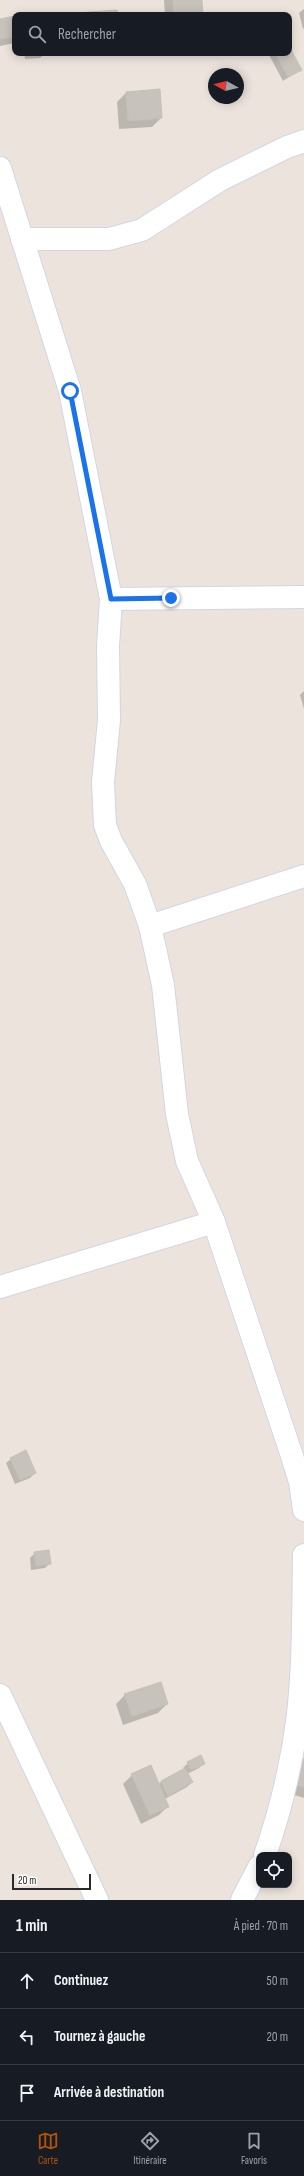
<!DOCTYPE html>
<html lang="fr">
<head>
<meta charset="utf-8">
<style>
	:root { --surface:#171b24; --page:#242831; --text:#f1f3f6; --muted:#9ea1a6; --line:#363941; --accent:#b45309 }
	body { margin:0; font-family:"Sofia Sans Condensed",sans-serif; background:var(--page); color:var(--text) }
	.controls { position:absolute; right:12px; bottom:12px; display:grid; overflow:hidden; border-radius:8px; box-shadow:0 2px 10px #0003 }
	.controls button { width:36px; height:36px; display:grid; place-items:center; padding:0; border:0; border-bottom:1px solid var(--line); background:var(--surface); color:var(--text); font:20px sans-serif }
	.compass { position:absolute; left:208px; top:68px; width:36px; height:36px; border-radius:50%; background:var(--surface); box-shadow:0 2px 10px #0003; rotate:278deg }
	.scale { position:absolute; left:12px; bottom:10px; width:79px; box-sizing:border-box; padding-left:4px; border:2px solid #2a2a2a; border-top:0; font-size:11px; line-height:14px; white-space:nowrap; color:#2a2a2a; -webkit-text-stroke:3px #fff; paint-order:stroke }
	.stop { position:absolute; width:12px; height:12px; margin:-9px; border:3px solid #1a73e8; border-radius:50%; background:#fff }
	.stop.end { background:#1a73e8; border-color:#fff; box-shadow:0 1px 4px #0008 }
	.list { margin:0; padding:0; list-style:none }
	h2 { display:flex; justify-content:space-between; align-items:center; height:52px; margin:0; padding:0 16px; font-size:17px }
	h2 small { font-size:13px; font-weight:400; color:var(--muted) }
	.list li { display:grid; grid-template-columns:26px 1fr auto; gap:12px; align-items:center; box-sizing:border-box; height:56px; padding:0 16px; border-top:1px solid var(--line) }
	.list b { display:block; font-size:15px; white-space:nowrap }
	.list em { font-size:13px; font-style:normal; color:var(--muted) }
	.icon { flex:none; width:22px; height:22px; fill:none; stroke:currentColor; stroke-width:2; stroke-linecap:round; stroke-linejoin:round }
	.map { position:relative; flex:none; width:304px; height:1900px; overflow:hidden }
	.search { position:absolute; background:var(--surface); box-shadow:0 2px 10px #0003; left:12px; right:12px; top:12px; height:44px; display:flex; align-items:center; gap:10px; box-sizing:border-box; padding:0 14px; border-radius:8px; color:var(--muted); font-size:15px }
	.sheet { height:220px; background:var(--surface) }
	nav { display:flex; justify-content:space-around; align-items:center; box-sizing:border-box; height:56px; border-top:1px solid var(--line); background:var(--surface); font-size:11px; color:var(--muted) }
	nav a { display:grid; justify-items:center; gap:2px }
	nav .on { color:var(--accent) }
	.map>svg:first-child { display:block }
</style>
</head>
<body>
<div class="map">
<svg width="304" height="1900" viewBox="0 0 304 1900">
	<rect width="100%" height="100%" fill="#ece4dc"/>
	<!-- shadow -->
	<g fill="#0003">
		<path d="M164 0H201V15H165Z"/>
		<path d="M304 9V28L303 29 299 13Z"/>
		<path d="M15 17V43L0 46V20Z"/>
		<path d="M289 48 300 70 283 81 269 55 271 53H289Z"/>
		<path d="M24 53H45L40 58 25 59Z"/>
		<path d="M126 93 161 118 152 127 119 129 117 102Z"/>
		<path d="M304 691V709L300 695Z"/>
		<path d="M11 1459 35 1473 30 1478 15 1484 6 1463Z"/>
		<path d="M35 1553 50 1563 45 1568 31 1570 30 1558Z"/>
		<path d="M125 1695 167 1704 158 1713 123 1725 116 1704Z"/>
		<path d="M304 1759V1798L288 1793 295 1768Z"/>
		<path d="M188 1763H204L199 1768 187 1774 192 1782 187 1787 165 1799 168 1806 159 1815 141 1824 123 1784 132 1775 158 1784 184 1769 183 1768Z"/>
	</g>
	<!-- building -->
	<g fill="#c7c2bb" stroke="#c8c0b6">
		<path d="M173 0H202L203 15H174Z"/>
		<path d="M117 10 118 15H76V13Z"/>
		<path d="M15 16V37L0 39V19Z"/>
		<path d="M289 46 302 70 288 77 275 53H289Z"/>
		<path d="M160 89 162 118 128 121 126 92Z"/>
		<path d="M26 1450 36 1473 20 1480 10 1458Z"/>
		<path d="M49 1550 51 1564 36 1566 34 1552Z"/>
		<path d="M161 1682 168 1704 132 1716 124 1694Z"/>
		<path d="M201 1755 205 1764 191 1770 187 1762Z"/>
		<path d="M304 1758V1787L297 1785Z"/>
		<path d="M151 1765 169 1807 150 1815 131 1774Z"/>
		<path d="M185 1768 193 1782 168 1796 161 1781Z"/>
	</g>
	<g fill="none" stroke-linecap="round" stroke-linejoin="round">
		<!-- street casing -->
		<g stroke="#d1d6e3" stroke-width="24">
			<g id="street">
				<path d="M0 168 70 391 111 599 108 646 109 720 103 782 105 825 111 841 135 884 150 926 163 985 177 1114 187 1161 214 1222 292 1456 300 1482 304 1510"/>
				<path d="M22 239H109L142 230 220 180 287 147 304 141"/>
				<path d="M111 599 304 597"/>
				<path d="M150 926 304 876"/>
				<path d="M0 1287 214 1222"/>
				<path d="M0 1695 97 1900"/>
				<path d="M265 1855C280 1812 291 1767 297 1722 304 1667 303 1610 304 1555"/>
				<path d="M242 1900 259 1867"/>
			</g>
		</g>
		<!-- street -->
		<use href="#street" stroke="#fff" stroke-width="22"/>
	</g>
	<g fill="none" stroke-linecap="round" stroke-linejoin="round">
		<!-- route -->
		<path stroke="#1a73e8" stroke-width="5" d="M70 391 111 599 171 598"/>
	</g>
</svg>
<div class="controls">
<button><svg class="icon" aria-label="locate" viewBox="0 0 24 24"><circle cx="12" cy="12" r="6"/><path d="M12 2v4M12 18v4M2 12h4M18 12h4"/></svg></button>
</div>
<svg class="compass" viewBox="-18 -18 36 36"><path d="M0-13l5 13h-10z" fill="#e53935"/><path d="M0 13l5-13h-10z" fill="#9ea1a6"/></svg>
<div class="scale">20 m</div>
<div class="stop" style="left:70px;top:391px"></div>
<div class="stop end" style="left:171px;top:598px"></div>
<div class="search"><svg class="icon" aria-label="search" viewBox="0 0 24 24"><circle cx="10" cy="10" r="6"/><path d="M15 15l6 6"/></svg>Rechercher</div>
</div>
<section class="sheet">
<h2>1 min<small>À pied · 70 m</small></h2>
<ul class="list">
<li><svg class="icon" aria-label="ahead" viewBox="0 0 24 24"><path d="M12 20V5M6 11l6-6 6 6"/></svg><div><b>Continuez</b></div><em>50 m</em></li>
<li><svg class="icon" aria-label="left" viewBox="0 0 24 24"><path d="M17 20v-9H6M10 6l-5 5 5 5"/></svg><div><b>Tournez à gauche</b></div><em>20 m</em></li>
<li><svg class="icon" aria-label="arrive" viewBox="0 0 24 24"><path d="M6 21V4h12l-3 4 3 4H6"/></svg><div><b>Arrivée à destination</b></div></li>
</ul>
</section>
<nav>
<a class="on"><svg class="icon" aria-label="map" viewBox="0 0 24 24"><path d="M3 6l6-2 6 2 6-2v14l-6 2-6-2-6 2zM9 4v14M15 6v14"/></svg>Carte</a>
<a><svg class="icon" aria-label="directions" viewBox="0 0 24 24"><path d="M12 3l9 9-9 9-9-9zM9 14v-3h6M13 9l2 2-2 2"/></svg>Itinéraire</a>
<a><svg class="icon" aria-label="saved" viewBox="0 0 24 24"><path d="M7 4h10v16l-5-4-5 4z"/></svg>Favoris</a>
</nav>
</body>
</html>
